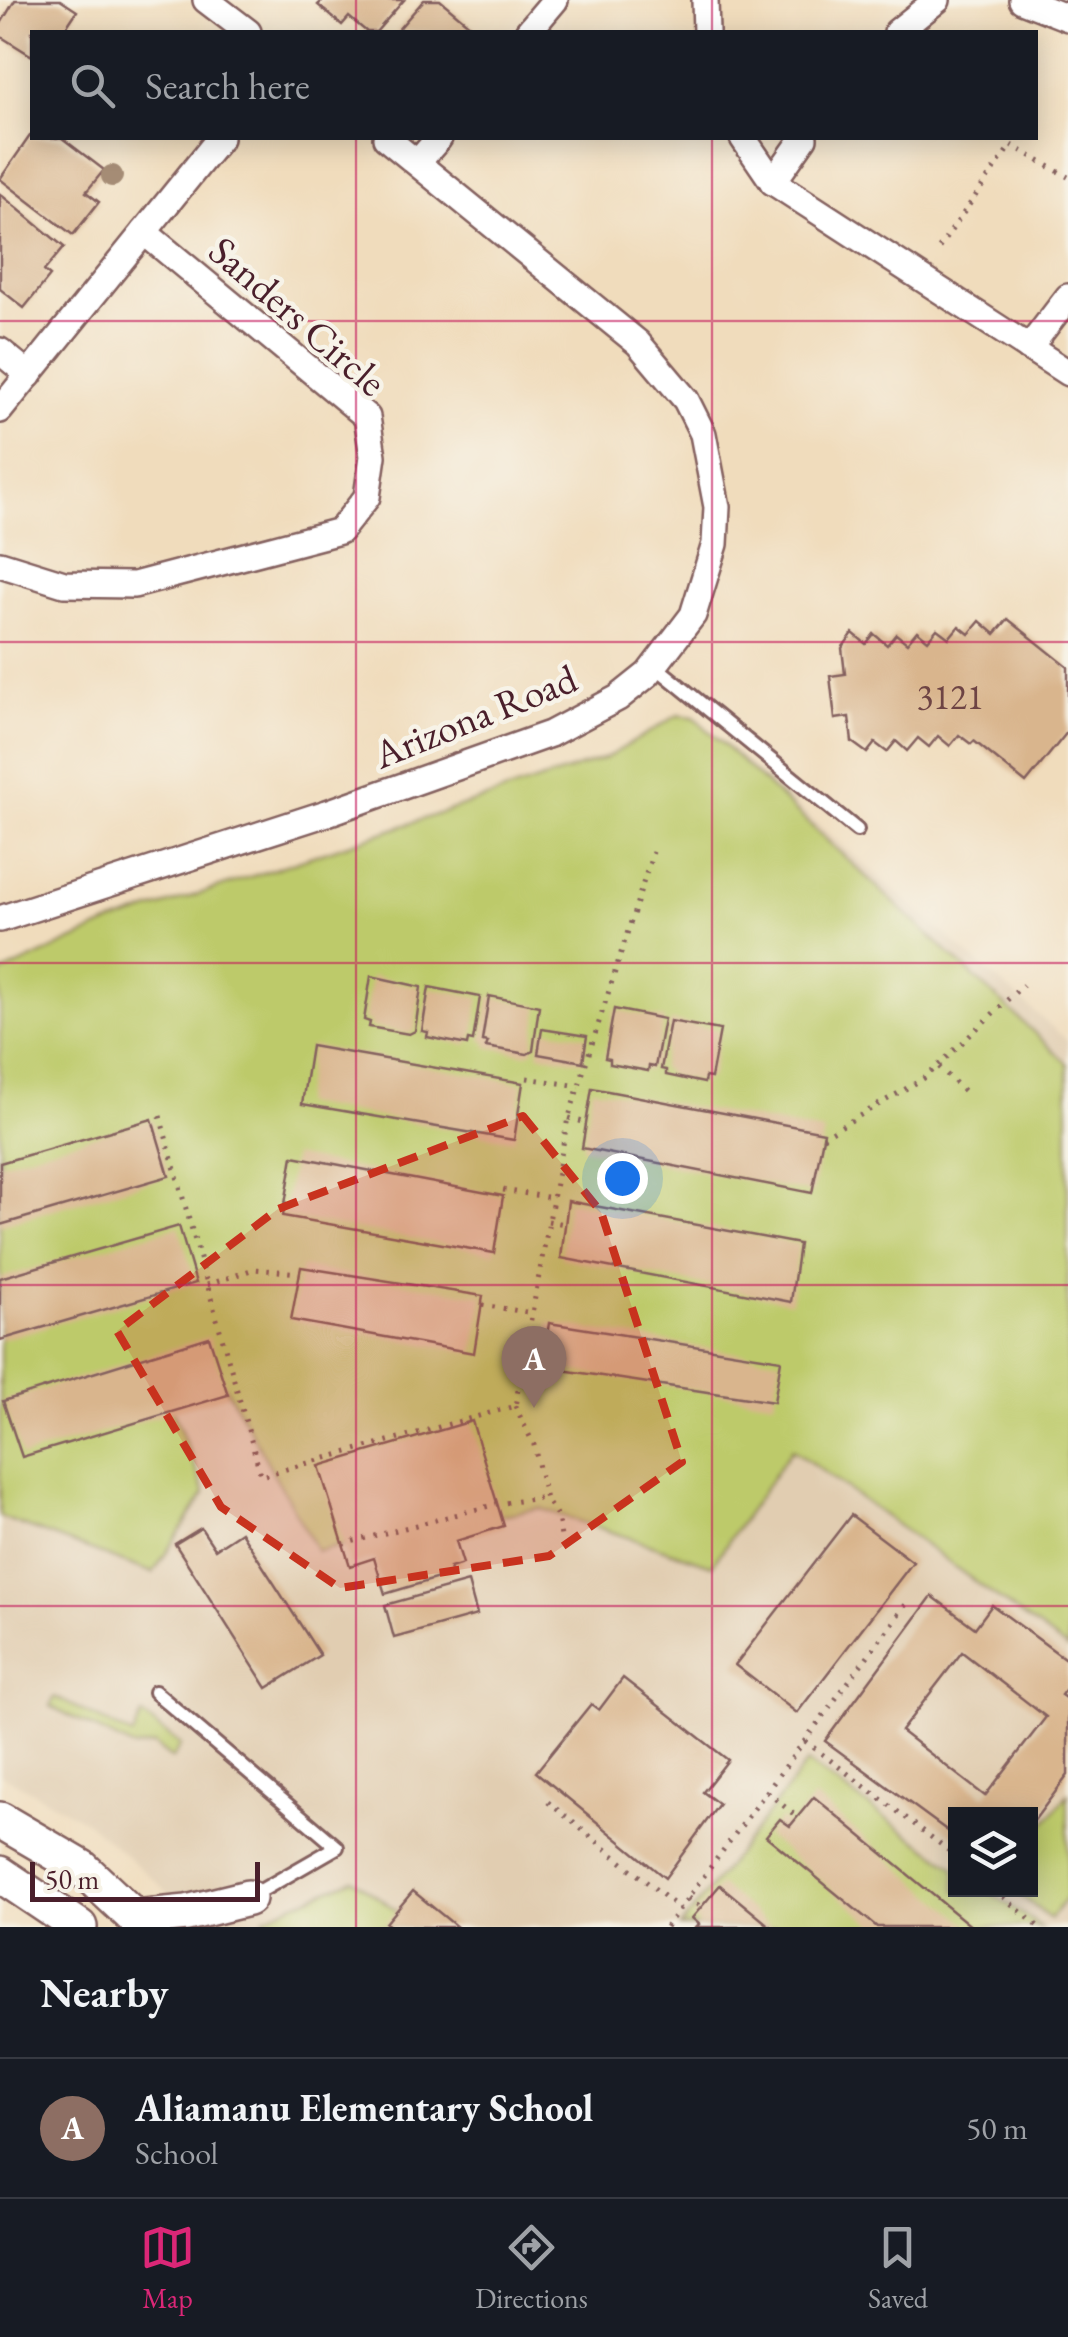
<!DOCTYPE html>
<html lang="en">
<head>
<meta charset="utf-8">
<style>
	:root { --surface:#171b24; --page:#242831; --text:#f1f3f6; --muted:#9ea1a6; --line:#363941; --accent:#db2777 }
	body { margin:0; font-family:"EB Garamond",serif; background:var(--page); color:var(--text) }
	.controls { position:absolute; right:30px; bottom:30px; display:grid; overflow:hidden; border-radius:0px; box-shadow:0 5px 25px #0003 }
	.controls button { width:90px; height:90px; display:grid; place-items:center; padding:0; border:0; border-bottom:2px solid var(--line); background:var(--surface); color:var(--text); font:50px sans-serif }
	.scale { position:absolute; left:30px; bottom:25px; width:230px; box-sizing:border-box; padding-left:10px; border:5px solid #4a1f2b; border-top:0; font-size:28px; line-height:35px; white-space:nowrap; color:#4a1f2b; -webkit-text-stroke:8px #f7f3e8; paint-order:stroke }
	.you { position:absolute; left:622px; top:1178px; width:35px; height:35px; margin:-25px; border:8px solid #fff; border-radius:50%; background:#1a73e8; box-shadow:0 0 0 15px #1a73e833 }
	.badge { display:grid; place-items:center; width:65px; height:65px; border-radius:50%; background:var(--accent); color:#fff; font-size:32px; font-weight:700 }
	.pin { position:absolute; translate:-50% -82px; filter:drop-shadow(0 2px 5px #0008) }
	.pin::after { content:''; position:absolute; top:52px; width:35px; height:30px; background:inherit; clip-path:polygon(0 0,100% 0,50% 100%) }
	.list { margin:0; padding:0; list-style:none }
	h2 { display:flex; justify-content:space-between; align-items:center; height:130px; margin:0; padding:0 40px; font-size:42px }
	h2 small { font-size:32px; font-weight:400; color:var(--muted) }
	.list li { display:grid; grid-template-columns:65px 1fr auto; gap:30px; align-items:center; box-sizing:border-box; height:140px; padding:0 40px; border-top:2px solid var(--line) }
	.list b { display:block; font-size:38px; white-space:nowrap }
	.list p { margin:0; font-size:32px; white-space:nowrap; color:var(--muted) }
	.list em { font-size:32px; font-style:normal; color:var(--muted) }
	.icon { flex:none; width:55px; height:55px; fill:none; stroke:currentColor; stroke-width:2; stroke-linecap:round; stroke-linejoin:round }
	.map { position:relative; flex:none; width:1068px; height:1927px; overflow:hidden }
	.search { position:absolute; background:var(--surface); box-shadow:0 5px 25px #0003; left:30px; right:30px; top:30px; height:110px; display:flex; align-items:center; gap:25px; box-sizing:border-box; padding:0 35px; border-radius:0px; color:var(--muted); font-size:38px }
	.sheet { height:270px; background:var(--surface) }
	nav { display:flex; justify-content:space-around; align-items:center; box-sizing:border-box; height:140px; border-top:2px solid var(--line); background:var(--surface); font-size:28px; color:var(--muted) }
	nav a { display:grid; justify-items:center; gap:5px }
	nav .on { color:var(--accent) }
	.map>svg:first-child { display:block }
</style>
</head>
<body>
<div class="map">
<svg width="1068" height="1927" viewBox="0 0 1068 1927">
	<rect width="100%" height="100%" fill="#f7f3e8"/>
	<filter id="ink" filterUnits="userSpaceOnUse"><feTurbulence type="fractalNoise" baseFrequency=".01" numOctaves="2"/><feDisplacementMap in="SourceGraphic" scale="20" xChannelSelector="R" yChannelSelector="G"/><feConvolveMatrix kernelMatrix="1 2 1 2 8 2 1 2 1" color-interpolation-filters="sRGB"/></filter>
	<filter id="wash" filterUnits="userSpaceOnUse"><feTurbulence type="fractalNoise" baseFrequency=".0048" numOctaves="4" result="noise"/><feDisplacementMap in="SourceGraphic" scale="40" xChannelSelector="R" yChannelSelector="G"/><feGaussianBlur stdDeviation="2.25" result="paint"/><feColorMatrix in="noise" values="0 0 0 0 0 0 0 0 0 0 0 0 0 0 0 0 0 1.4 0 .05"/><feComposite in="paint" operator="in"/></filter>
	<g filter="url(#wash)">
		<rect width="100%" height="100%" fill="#f0dcbc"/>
		<!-- built -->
		<path fill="#e1cdb1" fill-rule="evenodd" d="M678 715 694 717 1068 1041V1927H198L177 1900 87 1822 0 1774V974L106 925 606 758ZM956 1814H1030V1890H956Z"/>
		<!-- green -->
		<g fill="#bdca6b" stroke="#84744b" stroke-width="2.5">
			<path d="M678 715 694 717 1068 1064V1649L792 1449 712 1565 539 1508 317 1551 224 1384 170 1403 205 1493 153 1573 0 1517V974L106 925 606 758Z"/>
			<path d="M55 1697 133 1736 142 1715 181 1745 172 1759 154 1745 134 1748 50 1706Z"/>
			<path d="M807 1763 955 1867 956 1890H987L1041 1927H680Z"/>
			<path d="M1068 1794V1896L1050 1919 1014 1890H1030L1031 1841Z"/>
			<path d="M353 1879 420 1927H272L264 1917Z"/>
		</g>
		<g id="blocks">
			<!-- building -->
			<g fill="#d9b58d" fill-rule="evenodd">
				<path d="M15 0H60L77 11 63 32H32V56L0 36V25Z"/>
				<path d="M323 0H404L376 32H367L349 17 342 25 318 5Z"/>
				<path d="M424 0H440L478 32H396Z"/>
				<path d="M32 133V138H62L104 170 86 192 99 202 73 235 0 179Z"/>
				<path d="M0 194 64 247 44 271 50 276 24 308 0 289Z"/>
				<path d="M1008 619 1068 667V731L1026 783 974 741 971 744 959 735 950 746 938 736 929 747 918 738 907 751 896 741 887 752 875 743 867 753 852 742 849 717 835 719 830 676 845 674 842 648 853 633 866 644 874 634 887 645 896 634 907 643 917 631 928 640 937 629 949 638 959 626 969 634 980 621 995 634Z"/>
				<path d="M371 976 421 987 415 1031 409 1034 369 1027 370 1022 364 1020Z"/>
				<path d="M429 987 480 997 473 1041 468 1040 467 1045 427 1037 428 1032 422 1031Z"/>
				<path d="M489 996 539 1006 533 1051 527 1054 486 1047 488 1042 482 1041Z"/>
				<path d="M614 1009 664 1019 655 1067 649 1066 648 1071 610 1064V1059L605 1058Z"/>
				<path d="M670 1021 720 1030 711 1078 705 1077 704 1083 666 1075V1070L661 1069Z"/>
				<path d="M542 1029 587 1036 583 1062 538 1054Z"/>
				<path d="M311 1046 523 1083 514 1140 302 1104Z"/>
				<path d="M592 1088 824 1132 812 1193 582 1148Z"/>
				<path d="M152 1119 169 1176 0 1225V1163Z"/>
				<path d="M293 1156 503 1196 494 1253 283 1216Z"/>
				<path d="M568 1201 799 1244 791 1302 561 1258Z"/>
				<path d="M179 1226 196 1283 0 1340V1278Z"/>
				<path d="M301 1267 483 1296 474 1353 291 1320Z"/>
				<path d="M549 1323 781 1360 774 1402 542 1367Z"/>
				<path d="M209 1337 228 1395 22 1457 3 1401Z"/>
				<path d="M472 1421 504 1526 456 1541 463 1564 450 1568 452 1574 385 1594 374 1558 350 1566 319 1466Z"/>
				<path d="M851 1515 913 1562 797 1713 735 1665Z"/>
				<path d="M201 1528 215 1549 241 1532 320 1655 267 1688 175 1544Z"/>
				<path d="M468 1582 477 1615 394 1638 385 1605Z"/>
				<path d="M932 1596 975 1628 992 1605 1068 1661V1686L1061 1695 1068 1700V1775L1030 1826V1814H956V1837L825 1741ZM962 1652 1046 1717 985 1796 901 1731Z"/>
				<path d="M623 1678 728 1760 703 1792 719 1804 665 1878 536 1772 591 1704 599 1710Z"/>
				<path d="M814 1797 905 1872 972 1927H877L766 1836 780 1819 790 1826Z"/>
				<path d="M720 1885 771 1927H696L699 1924 692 1918Z"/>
				<path d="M413 1891 457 1927H391L386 1923Z"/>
			</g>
		</g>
	</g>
	<g filter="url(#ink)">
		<use href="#blocks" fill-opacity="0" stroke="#84615e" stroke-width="2.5"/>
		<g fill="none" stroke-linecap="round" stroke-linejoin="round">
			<!-- lane casing -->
			<g stroke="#84615e" stroke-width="18">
				<g id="lane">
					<path d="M655 666 857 830"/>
					<path d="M155 1692 337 1847 250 1897"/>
				</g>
			</g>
			<!-- street casing -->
			<g stroke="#84615e" stroke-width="30">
				<g id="street">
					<path d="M206 0 248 32"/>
					<path d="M705 0 706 32"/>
					<path d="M1022 0 1068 18"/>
					<path d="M528 32 555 0"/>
					<path d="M897 32 937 0"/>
					<path d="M743 138 773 182 1068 373"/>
					<path d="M418 162 439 138"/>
					<path d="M773 182 804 138"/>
					<path d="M1029 348 1068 297"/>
					<path d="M0 351 29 375"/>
					<path d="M0 410 220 138"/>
					<path d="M0 564 64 584 134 585 340 531 367 497 373 456 367 417 144 232"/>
					<path d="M0 919 327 813 550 734 618 698 648 674 693 615 715 544 717 507 703 434 686 400 638 343 386 138"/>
				</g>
			</g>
			<!-- secondary casing -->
			<g stroke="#84615e" stroke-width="40">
				<g id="secondary">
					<path d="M0 1820 82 1868 145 1927"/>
					<path d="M0 1874 79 1927"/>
					<path d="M135 1918 187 1913 248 1898"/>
				</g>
			</g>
			<!-- path -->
			<g stroke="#84615e" stroke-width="5" stroke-dasharray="2.5 8" stroke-linecap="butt">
				<path d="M939 248 1011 145 1068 177"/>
				<path d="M939 1067 965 1092"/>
				<path d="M527 1078 579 1086"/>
				<path d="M160 1116 261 1476 515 1406 567 1123 653 852"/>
				<path d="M569 1118 586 1123"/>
				<path d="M823 1137 926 1077 1023 985"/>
				<path d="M503 1190 553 1198"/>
				<path d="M548 1221 565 1224"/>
				<path d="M207 1285 254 1269 300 1273"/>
				<path d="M482 1305 532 1313"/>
				<path d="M527 1343 545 1344"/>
				<path d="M515 1406 534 1445 546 1500 558 1517 561 1537"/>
				<path d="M343 1544 497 1504 546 1497"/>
				<path d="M805 1741 956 1856"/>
				<path d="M767 1792 797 1817"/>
				<path d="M548 1802 680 1909"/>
				<path d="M995 1890 1039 1927"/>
				<path d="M688 1898 701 1907"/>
				<path d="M666 1927 907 1603"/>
			</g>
			<!-- lane -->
			<use href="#lane" stroke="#fff" stroke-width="12"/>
			<!-- street -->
			<use href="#street" stroke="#fff" stroke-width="25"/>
			<!-- secondary -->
			<use href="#secondary" stroke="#fff" stroke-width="35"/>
		</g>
		<!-- trees -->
		<circle fill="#a58c75" cx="112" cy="176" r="11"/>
	</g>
	<!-- marked area -->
	<path fill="#c8321e" fill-opacity="0.2" stroke="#c8321e" stroke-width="8" stroke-dasharray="20 12" stroke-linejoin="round" d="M523 1116 601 1212 682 1462 549 1556 340 1588 221 1507 117 1331 278 1209Z"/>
	<!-- grid -->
	<path fill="none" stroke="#c2185b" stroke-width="2.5" stroke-opacity="0.55" d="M356 0V32M712 0V32M356 138V1927M712 138V1927M0 321H1068M0 642H1068M0 963H1068M0 1285H1068M0 1606H1068"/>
	<g text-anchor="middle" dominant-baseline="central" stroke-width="9" stroke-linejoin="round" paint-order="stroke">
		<!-- number labels -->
		<g font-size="35" fill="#6e4444">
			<text x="950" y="696">3121</text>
		</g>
		<!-- street labels -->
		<g font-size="40" fill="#4a1f2b" stroke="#f7f3e8">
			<text transform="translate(298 316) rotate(41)">Sanders Circle</text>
			<text transform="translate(475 716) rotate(-22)">Arizona Road</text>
		</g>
	</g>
</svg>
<div class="controls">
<button><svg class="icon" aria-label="layers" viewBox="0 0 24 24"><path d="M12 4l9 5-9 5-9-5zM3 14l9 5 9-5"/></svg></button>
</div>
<div class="scale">50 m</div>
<div class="you"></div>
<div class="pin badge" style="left:534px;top:1408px;background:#8d6e63">A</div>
<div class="search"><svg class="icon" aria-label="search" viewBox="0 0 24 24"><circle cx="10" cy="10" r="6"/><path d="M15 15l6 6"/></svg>Search here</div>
</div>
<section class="sheet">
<h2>Nearby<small></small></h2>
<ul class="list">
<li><span class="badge" style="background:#8d6e63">A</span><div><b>Aliamanu Elementary School</b><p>School</p></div><em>50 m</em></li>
</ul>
</section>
<nav>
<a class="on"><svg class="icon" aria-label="map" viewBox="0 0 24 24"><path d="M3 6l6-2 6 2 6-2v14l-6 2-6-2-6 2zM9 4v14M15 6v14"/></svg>Map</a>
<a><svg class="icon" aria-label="directions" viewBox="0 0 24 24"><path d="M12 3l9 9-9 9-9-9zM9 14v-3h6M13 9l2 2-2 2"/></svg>Directions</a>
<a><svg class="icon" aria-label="saved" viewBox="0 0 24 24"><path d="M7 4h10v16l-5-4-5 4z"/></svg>Saved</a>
</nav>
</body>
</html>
